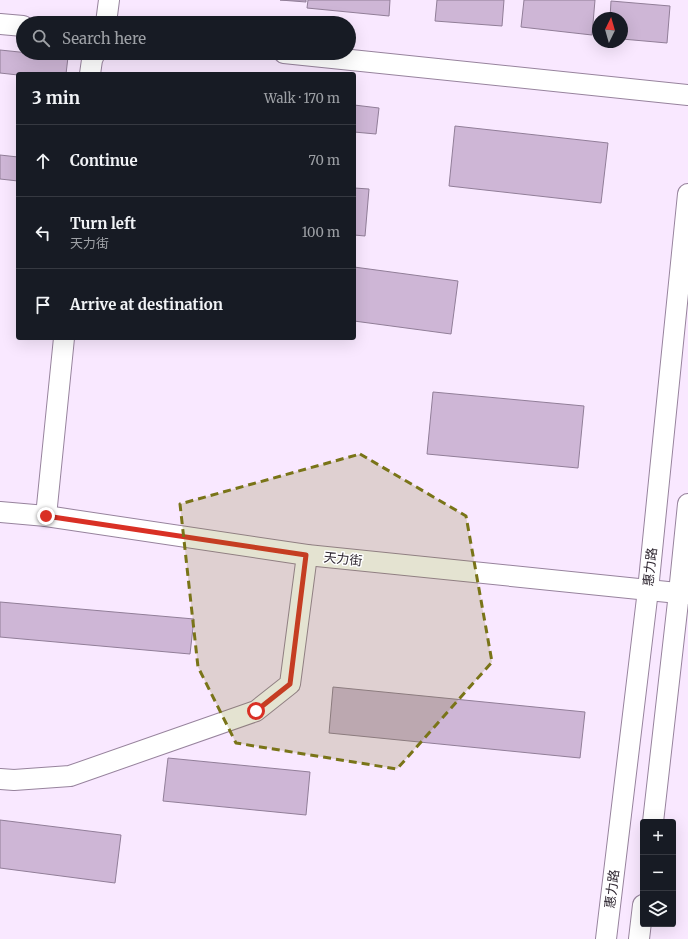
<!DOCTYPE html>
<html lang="en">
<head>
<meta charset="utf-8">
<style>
	:root { --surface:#171b24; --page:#20242c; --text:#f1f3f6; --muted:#9ea1a6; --line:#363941 }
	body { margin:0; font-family:Merriweather,"Noto Sans SC",serif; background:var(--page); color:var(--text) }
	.controls { position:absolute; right:12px; bottom:12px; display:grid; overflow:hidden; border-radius:4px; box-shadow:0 4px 16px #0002 }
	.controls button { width:36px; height:36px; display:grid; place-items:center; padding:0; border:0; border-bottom:1px solid var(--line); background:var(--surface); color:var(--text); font:20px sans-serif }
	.compass { position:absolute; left:592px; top:12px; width:36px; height:36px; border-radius:50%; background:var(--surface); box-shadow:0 4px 16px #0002; rotate:5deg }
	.stop { position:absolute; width:12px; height:12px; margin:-9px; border:3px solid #d93025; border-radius:50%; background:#fff }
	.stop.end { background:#d93025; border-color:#fff; box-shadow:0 1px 4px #0008 }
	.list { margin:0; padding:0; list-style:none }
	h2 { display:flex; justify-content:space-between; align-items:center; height:52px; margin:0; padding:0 16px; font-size:17px }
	h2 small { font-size:13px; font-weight:400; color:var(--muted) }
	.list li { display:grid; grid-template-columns:26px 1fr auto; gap:12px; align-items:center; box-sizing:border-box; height:72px; padding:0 16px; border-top:1px solid var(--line) }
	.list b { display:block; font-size:15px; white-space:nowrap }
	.list p { margin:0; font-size:13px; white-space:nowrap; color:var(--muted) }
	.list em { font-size:13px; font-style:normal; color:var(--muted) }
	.icon { flex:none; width:22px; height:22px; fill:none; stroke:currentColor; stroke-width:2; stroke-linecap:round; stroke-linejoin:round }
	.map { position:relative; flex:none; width:688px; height:939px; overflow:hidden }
	.search { position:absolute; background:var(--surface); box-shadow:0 4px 16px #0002; left:16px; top:16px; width:340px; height:44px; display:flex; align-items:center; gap:10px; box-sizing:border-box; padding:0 14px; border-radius:22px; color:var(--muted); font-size:15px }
	.panel { position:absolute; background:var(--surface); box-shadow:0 4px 16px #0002; left:16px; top:72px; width:340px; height:268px; border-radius:4px }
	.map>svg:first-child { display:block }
</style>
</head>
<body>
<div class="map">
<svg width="688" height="939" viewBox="0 0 688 939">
	<rect width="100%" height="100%" fill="#f9e8ff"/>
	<!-- building -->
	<g fill="#ceb6d6" stroke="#917e98">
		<path d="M280 0H306V2Z"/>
		<path d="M308 0H390L389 16 307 8Z"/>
		<path d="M437 0H504L502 26 435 21Z"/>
		<path d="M524 0H595L592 35 521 27Z"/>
		<path d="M611 1 670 6 667 43 622 39V18H610Z"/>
		<path d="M0 50 68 57 66 74 18 75 0 73Z"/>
		<path d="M354 105 379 108 376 134 354 132Z"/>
		<path d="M455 126 608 143 601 203 449 186Z"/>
		<path d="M0 155 18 157V181L0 179Z"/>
		<path d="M354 188 369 189 365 236 354 235Z"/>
		<path d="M354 267 458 281 451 334 354 321Z"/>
		<path d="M433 392 584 406 578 468 427 454Z"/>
		<path d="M0 602 194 619 190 654 0 637Z"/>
		<path d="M333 687 585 712 580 758 329 733Z"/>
		<path d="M168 758 310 772 306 815 163 801Z"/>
		<path d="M0 820 121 835 115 883 0 868Z"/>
	</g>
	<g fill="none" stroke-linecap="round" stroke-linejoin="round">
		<!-- street casing -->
		<g stroke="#97839d" stroke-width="22">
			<g id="street">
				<path d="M106 23 109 0"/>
				<path d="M0 24 23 26"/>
				<path d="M284 53 688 95"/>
				<path d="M90 74 92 60 95 53"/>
				<path d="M0 512 46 516 307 555 688 594"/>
				<path d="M46 516 64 338"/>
				<path d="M0 779 14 780 70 776 256 711 290 684 307 555"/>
				<path d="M653 822 679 593 688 504"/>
				<path d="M606 939 648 590 688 194"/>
				<path d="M639 939 643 905"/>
			</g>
		</g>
		<!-- street -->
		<use href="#street" stroke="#fff" stroke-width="20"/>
	</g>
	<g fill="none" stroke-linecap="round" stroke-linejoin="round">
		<!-- route -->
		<path stroke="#d93025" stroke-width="5" d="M46 516 306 555 290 684 256 711"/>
	</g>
	<!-- marked area -->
	<path fill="#797418" fill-opacity="0.2" stroke="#797418" stroke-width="3" stroke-dasharray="8 5" stroke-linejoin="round" d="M360 454 466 516 492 662 397 769 236 743 198 667 180 504Z"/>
	<g text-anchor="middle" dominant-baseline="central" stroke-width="3" stroke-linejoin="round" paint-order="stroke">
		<!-- street labels -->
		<g font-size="13" fill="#2f2731" stroke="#fff">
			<text transform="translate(343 559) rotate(6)">天力街</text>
			<text transform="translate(650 567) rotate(-84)">惠力路</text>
			<text transform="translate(612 889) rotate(-83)">惠力路</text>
		</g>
	</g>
</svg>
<div class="controls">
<button>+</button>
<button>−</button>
<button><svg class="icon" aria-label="layers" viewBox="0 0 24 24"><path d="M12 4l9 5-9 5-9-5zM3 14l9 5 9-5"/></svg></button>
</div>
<svg class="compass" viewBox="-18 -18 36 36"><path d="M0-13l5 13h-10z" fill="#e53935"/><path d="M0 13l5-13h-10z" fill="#9ea1a6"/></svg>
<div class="stop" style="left:256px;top:711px"></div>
<div class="stop end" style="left:46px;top:516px"></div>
<div class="search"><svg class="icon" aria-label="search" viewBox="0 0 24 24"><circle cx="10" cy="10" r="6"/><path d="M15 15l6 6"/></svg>Search here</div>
<section class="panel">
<h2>3 min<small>Walk · 170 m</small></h2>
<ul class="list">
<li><svg class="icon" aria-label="ahead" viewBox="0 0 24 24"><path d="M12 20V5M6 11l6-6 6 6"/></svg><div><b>Continue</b></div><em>70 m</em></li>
<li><svg class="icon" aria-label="left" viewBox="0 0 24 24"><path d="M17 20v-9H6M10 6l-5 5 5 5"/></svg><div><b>Turn left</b><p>天力街</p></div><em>100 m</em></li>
<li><svg class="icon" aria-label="arrive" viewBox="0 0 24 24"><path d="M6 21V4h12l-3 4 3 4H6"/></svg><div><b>Arrive at destination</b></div></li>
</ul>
</section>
</div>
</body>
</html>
